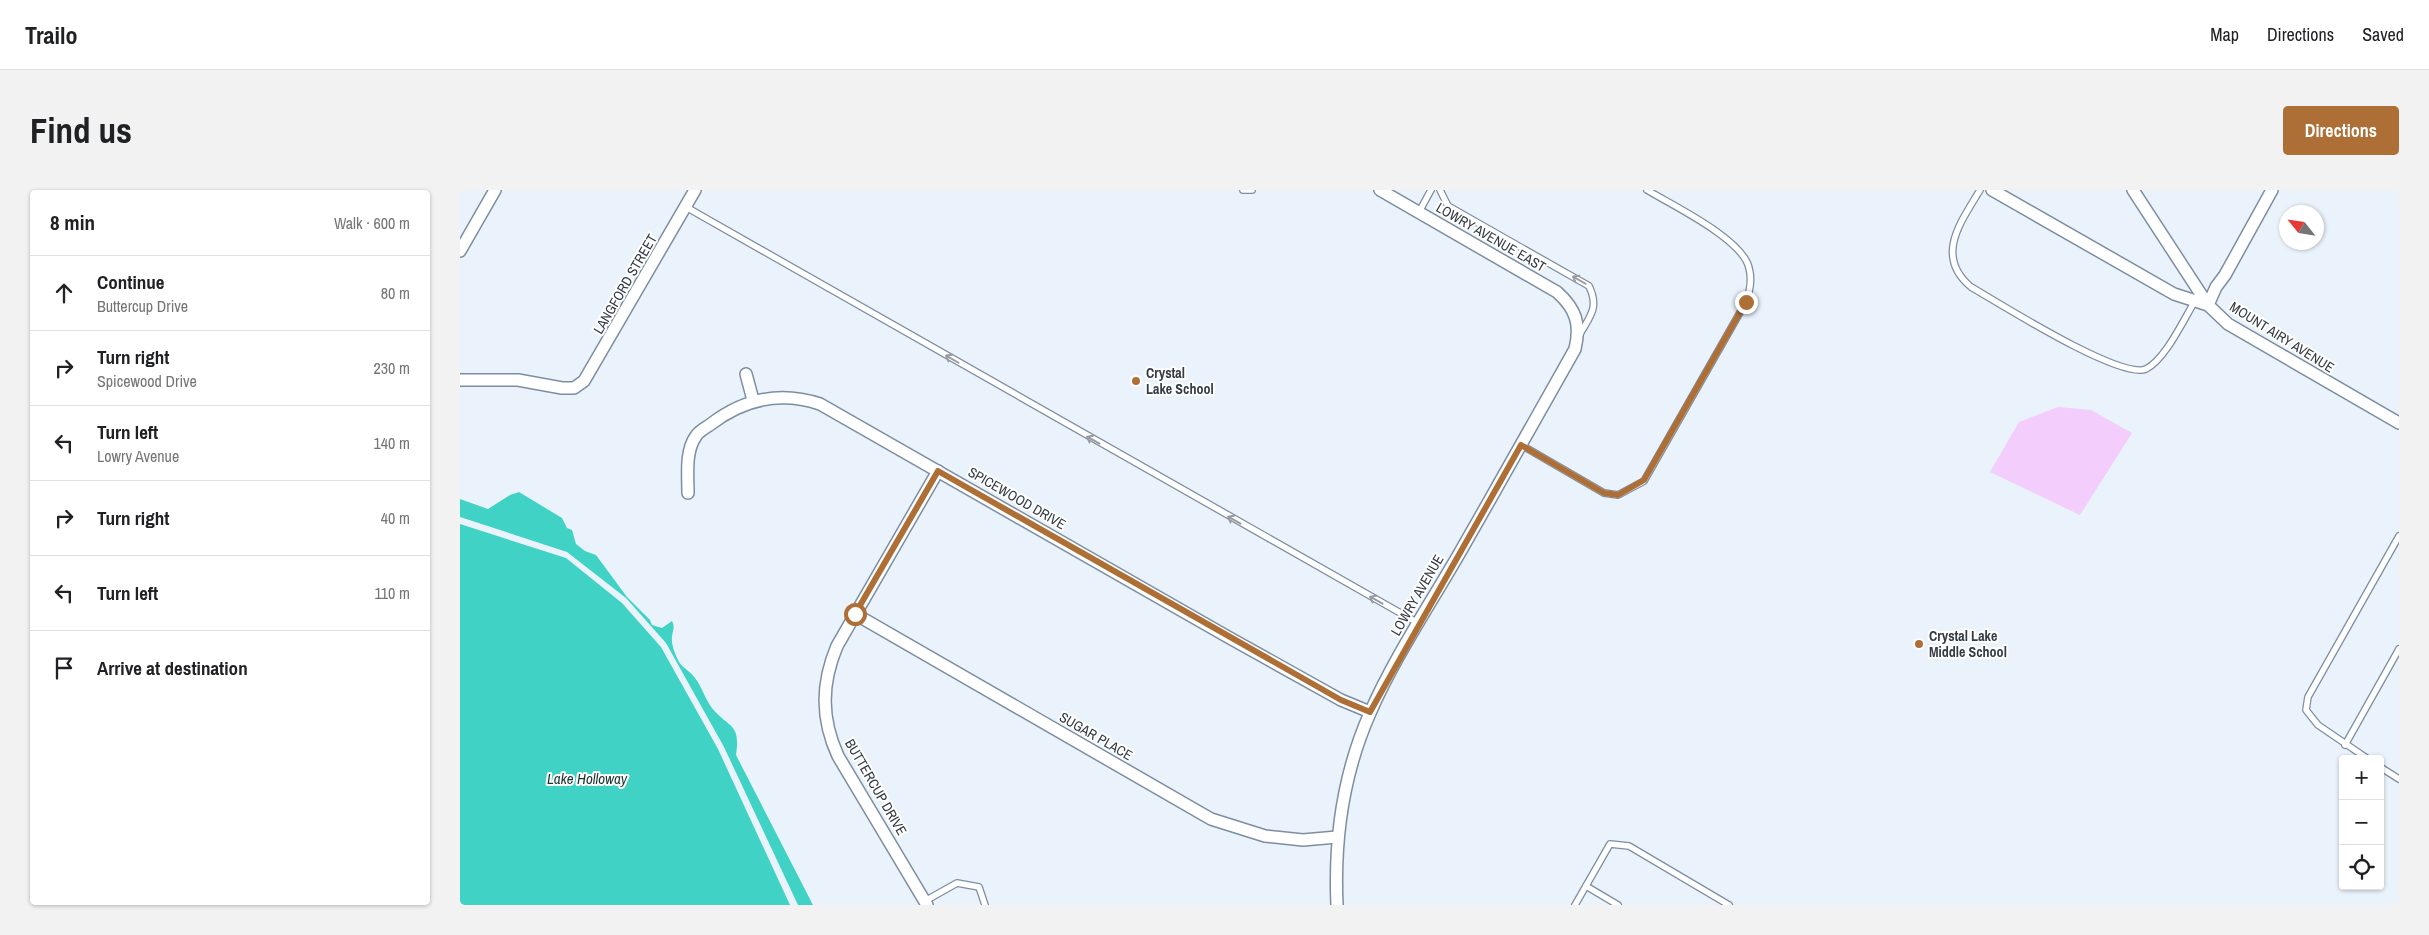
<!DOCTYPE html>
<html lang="en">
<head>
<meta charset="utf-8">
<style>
	:root { --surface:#fff; --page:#f2f2f2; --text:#202124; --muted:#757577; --line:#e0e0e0; --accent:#ad6f35 }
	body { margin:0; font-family:"Archivo Narrow",sans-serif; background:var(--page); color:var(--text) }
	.controls { position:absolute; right:15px; bottom:15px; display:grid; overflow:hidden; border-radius:5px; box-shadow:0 1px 4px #0004 }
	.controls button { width:45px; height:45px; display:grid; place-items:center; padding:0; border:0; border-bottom:1px solid var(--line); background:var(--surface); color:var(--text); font:25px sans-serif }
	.compass { position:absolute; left:1819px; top:15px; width:45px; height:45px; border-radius:50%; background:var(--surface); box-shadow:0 1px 4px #0004; rotate:300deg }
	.stop { position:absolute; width:15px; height:15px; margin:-11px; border:4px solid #ad6f35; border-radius:50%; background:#fff }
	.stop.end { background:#ad6f35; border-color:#fff; box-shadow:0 1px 5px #0008 }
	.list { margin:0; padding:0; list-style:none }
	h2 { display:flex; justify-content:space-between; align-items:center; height:65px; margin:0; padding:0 20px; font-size:21px }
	h2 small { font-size:16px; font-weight:400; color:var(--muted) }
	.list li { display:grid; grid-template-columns:32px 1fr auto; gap:15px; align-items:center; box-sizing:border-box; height:75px; padding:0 20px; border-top:1px solid var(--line) }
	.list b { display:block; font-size:19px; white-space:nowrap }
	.list p { margin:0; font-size:16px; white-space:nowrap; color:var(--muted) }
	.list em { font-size:16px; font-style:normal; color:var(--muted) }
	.icon { flex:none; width:28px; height:28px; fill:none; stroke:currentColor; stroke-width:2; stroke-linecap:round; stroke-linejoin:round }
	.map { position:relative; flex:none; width:1939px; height:715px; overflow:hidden; border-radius:5px }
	header { display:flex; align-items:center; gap:30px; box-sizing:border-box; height:70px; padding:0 25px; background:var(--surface); border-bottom:1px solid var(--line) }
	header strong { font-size:24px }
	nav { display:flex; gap:28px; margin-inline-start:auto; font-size:18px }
	.intro { display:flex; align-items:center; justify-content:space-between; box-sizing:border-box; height:120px; padding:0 30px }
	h1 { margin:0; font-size:35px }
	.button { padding:12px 22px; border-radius:5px; background:var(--accent); color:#fff; font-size:18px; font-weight:700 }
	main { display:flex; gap:30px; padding:0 30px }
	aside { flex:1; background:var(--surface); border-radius:5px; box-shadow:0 1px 4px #0004 }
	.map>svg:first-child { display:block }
</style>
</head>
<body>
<header>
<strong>Trailo</strong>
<nav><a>Map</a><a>Directions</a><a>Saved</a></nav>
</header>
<div class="intro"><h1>Find us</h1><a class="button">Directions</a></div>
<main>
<aside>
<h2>8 min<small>Walk · 600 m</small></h2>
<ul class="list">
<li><svg class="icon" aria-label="ahead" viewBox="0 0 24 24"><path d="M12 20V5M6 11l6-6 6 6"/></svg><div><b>Continue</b><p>Buttercup Drive</p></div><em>80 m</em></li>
<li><svg class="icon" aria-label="right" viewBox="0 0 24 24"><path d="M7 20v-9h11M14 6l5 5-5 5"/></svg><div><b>Turn right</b><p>Spicewood Drive</p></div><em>230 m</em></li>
<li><svg class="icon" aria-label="left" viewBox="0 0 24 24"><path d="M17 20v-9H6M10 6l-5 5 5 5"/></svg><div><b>Turn left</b><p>Lowry Avenue</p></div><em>140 m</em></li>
<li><svg class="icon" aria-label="right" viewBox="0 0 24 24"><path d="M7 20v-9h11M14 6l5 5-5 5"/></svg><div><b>Turn right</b></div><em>40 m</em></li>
<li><svg class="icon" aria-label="left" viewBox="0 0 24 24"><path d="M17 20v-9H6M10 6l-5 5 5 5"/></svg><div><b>Turn left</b></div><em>110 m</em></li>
<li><svg class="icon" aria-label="arrive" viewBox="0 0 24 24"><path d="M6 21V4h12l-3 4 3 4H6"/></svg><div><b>Arrive at destination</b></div></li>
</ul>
</aside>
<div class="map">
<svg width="1939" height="715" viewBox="0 0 1939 715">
	<rect width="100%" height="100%" fill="#eaf2fb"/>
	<!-- green -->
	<path fill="#f3cdfc" d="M1598 217 1631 220 1672 243 1620 325 1530 282 1559 232Z"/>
	<!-- water -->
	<g fill="#40d3c5">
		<path d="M59 302 102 328 107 338 112 340 116 354 125 361 136 365 167 407 190 430 192 435 202 438 212 431C215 437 213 440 212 446 211 455 215 464 219 472 224 479 230 481 235 488 242 497 245 509 252 518 268 538 281 532 276 565L353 715H338L264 557 206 453 166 408 107 362 0 327V309L28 319 50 305Z"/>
		<path d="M0 334 106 368 162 413 201 457 258 559 330 715H0Z"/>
	</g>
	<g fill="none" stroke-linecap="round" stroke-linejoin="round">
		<!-- lane casing -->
		<g stroke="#7d8ea3" stroke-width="8">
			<g id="lane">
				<path d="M783 0H792"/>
				<path d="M980 0 988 16 1129 96C1139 117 1131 125 1120 144"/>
				<path d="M1520 0C1501 32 1474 66 1511 97 1539 113 1660 190 1686 179 1705 170 1724 129 1735 111"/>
				<path d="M226 17 958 433"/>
				<path d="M959 22 971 0"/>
				<path d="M1061 255 1144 303 1158 305 1184 291 1286 112C1290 103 1292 88 1289 78 1283 49 1212 15 1187 0"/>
				<path d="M1885 555 1939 459"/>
				<path d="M1908 569 1858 535 1846 520 1848 507 1939 346"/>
				<path d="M1920 577 1939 589"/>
				<path d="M1126 696 1158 715"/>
				<path d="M465 711 497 693 519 697 525 715"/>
				<path d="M1115 715 1150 654 1169 656 1269 715"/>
			</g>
		</g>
		<!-- street casing -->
		<g stroke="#7d8ea3" stroke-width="14">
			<g id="street">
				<path d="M1532 0 1714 104 1748 115 1768 134 1939 233"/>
				<path d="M1673 0 1748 115"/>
				<path d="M0 61 35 0"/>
				<path d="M1748 115 1756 97 1765 85 1812 0"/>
				<path d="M286 184 293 210"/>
				<path d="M0 190H58L102 198H114L124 191 235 0"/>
				<path d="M228 303C228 285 225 261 236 246 239 241 247 237 251 234 284 209 321 201 360 214L768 447 881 510 910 522"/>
				<path d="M395 424 751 629 805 646 843 650 877 647"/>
				<path d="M467 715 378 566C361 529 361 494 377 456L478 281"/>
				<path d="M877 715C874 649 883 584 910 523 934 468 969 416 999 364 1038 296 1076 228 1115 159 1121 134 1116 119 1097 102L920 0"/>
			</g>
		</g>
		<!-- lane -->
		<use href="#lane" stroke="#fff" stroke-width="5.5"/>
		<!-- street -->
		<use href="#street" stroke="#fff" stroke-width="11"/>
	</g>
	<!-- one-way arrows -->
	<defs><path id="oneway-shaft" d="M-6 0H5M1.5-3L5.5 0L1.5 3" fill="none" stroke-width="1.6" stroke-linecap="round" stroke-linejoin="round" transform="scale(1.25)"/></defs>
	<g stroke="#989ca1">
		<use href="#oneway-shaft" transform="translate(1119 90) rotate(-150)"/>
		<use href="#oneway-shaft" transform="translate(492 169) rotate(-150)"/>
		<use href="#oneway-shaft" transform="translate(633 250) rotate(-151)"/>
		<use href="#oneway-shaft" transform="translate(774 330) rotate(-151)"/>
		<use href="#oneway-shaft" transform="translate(916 410) rotate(-151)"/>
	</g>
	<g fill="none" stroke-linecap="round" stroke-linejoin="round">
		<!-- route -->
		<path stroke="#ad6f35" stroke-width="6" d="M395 424 478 281 881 510 910 522 1061 255 1144 303 1158 305 1184 290 1286 112"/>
	</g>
	<!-- markers -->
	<g fill="#ad6f35" stroke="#fefefe" stroke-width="2">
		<circle cx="676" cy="191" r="5"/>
		<circle cx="1459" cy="454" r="5"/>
	</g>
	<g text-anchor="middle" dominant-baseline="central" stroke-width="4" stroke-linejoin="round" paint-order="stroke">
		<!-- street labels -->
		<g font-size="14" fill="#323a43" stroke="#fefefe">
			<text transform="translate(1031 47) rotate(30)">LOWRY AVENUE EAST</text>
			<text transform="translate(165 94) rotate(-60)">LANGFORD STREET</text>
			<text transform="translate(1822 147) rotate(32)">MOUNT AIRY AVENUE</text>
			<text transform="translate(557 308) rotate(30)">SPICEWOOD DRIVE</text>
			<text transform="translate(957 405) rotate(-60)">LOWRY AVENUE</text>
			<text transform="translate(636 546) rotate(30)">SUGAR PLACE</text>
			<text transform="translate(416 597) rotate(60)">BUTTERCUP DRIVE</text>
		</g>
		<!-- poi labels -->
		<g font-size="14" font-weight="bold" fill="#323a43" stroke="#fefefe" text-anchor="start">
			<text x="686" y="183">Crystal<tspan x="686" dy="16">Lake School</tspan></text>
			<text x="1469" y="446">Crystal Lake<tspan x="1469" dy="16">Middle School</tspan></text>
		</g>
		<!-- water labels -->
		<g font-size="15" font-style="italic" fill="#1c3431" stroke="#fefefe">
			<text x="127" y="588">Lake Holloway</text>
		</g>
	</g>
</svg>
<div class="controls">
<button>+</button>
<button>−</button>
<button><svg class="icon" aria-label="locate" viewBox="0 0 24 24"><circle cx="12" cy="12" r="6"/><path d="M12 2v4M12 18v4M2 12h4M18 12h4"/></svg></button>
</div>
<svg class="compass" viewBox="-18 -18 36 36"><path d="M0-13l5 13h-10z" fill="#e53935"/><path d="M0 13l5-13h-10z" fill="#757577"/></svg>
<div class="stop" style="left:395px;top:424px"></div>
<div class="stop end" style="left:1286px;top:112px"></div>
</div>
</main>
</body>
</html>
